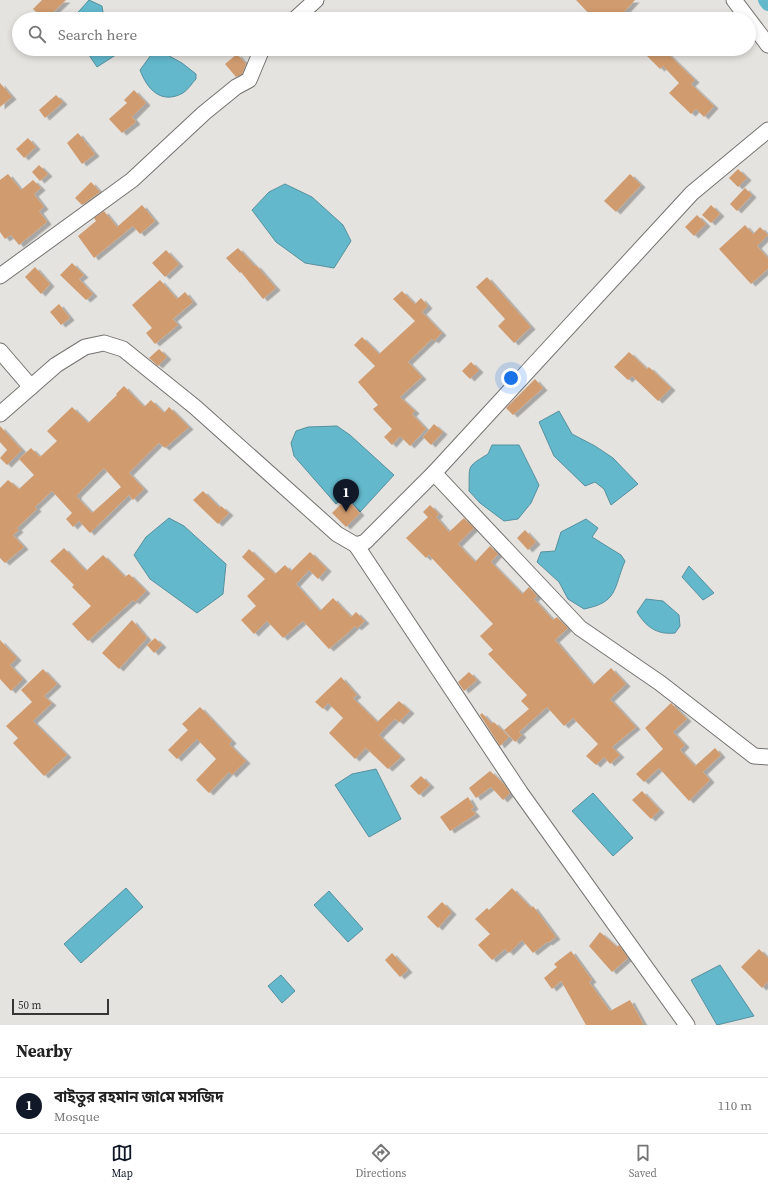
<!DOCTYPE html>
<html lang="en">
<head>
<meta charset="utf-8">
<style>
	:root { --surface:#fff; --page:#f2f2f2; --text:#222; --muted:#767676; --line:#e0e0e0; --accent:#111827 }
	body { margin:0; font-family:"Source Serif 4","Noto Sans Bengali",serif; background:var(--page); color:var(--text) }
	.scale { position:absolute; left:12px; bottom:10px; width:97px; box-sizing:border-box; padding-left:4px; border:2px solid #373635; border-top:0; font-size:11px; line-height:14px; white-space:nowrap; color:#373635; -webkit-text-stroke:3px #e5e3df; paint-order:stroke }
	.you { position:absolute; left:511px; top:378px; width:14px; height:14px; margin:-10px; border:3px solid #fff; border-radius:50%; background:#1a73e8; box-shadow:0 0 0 6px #1a73e833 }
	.badge { display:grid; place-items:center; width:26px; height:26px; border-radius:50%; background:var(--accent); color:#fff; font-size:13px; font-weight:700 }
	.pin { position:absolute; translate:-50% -33px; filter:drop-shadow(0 1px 2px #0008) }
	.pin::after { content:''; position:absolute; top:21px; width:14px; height:12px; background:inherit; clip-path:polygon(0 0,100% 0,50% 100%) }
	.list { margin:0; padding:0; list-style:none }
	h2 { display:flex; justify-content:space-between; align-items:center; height:52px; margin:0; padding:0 16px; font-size:17px }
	h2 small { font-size:13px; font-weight:400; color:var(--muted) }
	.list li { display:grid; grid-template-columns:26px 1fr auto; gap:12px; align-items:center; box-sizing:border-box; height:56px; padding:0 16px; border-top:1px solid var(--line) }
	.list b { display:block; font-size:15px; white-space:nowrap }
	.list p { margin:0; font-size:13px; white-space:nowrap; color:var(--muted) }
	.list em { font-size:13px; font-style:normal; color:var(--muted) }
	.icon { flex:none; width:22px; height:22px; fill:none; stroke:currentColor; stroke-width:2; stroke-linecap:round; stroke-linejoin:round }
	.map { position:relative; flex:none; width:768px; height:1025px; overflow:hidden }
	.search { position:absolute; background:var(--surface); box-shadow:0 2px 6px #0003; left:12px; right:12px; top:12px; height:44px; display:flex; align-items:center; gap:10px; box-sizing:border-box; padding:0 14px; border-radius:22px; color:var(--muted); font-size:15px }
	.sheet { height:108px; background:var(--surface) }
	nav { display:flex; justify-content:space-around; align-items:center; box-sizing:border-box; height:56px; border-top:1px solid var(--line); background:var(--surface); font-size:11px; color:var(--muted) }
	nav a { display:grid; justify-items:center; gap:2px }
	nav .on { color:var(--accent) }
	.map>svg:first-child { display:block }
</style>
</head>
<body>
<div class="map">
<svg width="768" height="1025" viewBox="0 0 768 1025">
	<defs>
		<filter id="shadow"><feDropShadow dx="4.5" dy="2.5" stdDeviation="0" flood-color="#0004"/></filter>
	</defs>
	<rect width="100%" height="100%" fill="#e5e3df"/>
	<!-- water -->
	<g fill="#63b8cc" stroke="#56919f">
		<path d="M89 0 102 6 104 19H72Z"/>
		<path d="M85 49H125L97 67Z"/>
		<path d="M162 52 182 63 196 74V79C192 83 188 90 183 93 161 105 147 89 140 70L151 55Z"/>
		<path d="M285 184 312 197 343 225 351 241 334 268 305 263 276 242 252 210 269 192Z"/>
		<path d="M559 411 572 434 595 446 613 458 638 484 611 505 604 489 595 482 585 486 554 456 539 422Z"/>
		<path d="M337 426 350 435 394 475 360 512 346 495 336 504 294 456 291 443 296 431 308 427Z"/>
		<path d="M492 445H519L539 485 531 503 518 519 504 521 480 503 469 491C470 465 465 468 488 454Z"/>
		<path d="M169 518 184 526 226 564 223 594 197 613 150 579 134 555 146 537Z"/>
		<path d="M586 519 598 528 592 537 621 555 625 561C613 590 618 602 584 609L568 599 559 582 537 562 541 552 555 551 561 532Z"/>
		<path d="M689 566 714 593 703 600 682 577Z"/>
		<path d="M646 599 663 601 679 615 680 626 675 633C657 635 646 627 637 612Z"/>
		<path d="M376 769 401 819 369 837 335 785 352 774Z"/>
		<path d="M593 793 633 838 613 856 572 811Z"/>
		<path d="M126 888 143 907 81 963 64 944Z"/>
		<path d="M329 891 363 929 348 942 314 905Z"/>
		<path d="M720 965 754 1016 717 1025 691 980Z"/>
		<path d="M281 975 295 991 282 1003 268 986Z"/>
	</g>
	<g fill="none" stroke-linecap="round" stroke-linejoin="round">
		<!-- canal -->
		<path stroke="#63b8cc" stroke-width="14" d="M765 0 768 4"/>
	</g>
	<!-- building -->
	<g fill="#d09b6e" fill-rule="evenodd" filter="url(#shadow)">
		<path d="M42 0H66L46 19H43L33 9Z"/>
		<path d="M576 0H635L618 19H594Z"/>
		<path d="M640 49H663L695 80 691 84 714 106 704 117 696 109 691 114 669 93 679 83 663 66 660 69Z"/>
		<path d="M237 54 246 64 242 74 236 77 225 64Z"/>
		<path d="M0 83 12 97 0 107Z"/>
		<path d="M134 90 146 103 132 117 136 122 122 133 109 119 127 103 124 100Z"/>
		<path d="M56 95 63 102 45 118 39 110Z"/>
		<path d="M78 133 95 154 82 164 67 143Z"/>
		<path d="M28 138 36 147 24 158 16 149Z"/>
		<path d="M39 165 48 174 40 181 32 172Z"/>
		<path d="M738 169 747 178 738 187 729 178Z"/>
		<path d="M8 174 21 190 33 180 41 188 34 194 44 207 39 211 47 222 19 245 11 235 5 239 0 232V180Z"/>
		<path d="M630 174 641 185 616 212 604 201Z"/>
		<path d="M91 182 100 192 82 205 75 198Z"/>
		<path d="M745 188 752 195 737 211 730 204Z"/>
		<path d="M142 205 155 221 140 234 133 226 94 258 78 236 96 221 94 218 104 211 117 227Z"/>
		<path d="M711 205 720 214 711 223 702 215Z"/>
		<path d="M697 215 706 224 694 236 685 227Z"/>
		<path d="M745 225 753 234 760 227 768 235 757 246 768 258V269L751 284 719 249Z"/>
		<path d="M238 248 255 266 256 265 276 288 263 299 241 272 240 273 226 258Z"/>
		<path d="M166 250 179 264 165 277 152 263Z"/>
		<path d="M72 263 84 275 79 279 93 294 86 300 60 275Z"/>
		<path d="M35 267 50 284 41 294 25 277Z"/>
		<path d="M487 277 531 327 514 343 498 326 505 319 476 287Z"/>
		<path d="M160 280 177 299 185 292 193 302 173 319 178 325 155 344 146 333 152 328 132 305Z"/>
		<path d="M402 291 415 304 421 298 428 306 422 312 442 333 434 341 432 339 408 362 422 377 400 397 415 411 412 414 426 429 410 446 400 436 392 445 384 437 392 429 373 409 378 405 358 382 375 366 354 345 362 337 379 354 415 321 393 299Z"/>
		<path d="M59 304 70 318 61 325 50 312Z"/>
		<path d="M159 349 167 357 158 366 149 358Z"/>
		<path d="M629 352 647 369 649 367 671 388 658 401 632 376 628 380 614 367Z"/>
		<path d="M471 362 479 370 470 379 462 371Z"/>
		<path d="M535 379 543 388 513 415 506 408Z"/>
		<path d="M124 386 144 407 151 400 164 413 169 407 189 427 165 448 159 443 129 473 144 489 133 500 129 495 90 533 79 521 73 527 66 519 72 513 52 491 35 507 37 509 17 528 19 530 13 535 24 547 5 563 0 558V488L8 480 19 489 34 475 19 459 31 448 40 457 57 441 47 431 72 407 88 423 117 395 116 394ZM104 468 121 487 92 513 77 497V495Z"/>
		<path d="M434 424 443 432 431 445 423 437Z"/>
		<path d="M0 426 22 450 7 465 0 458 7 450 0 442Z"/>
		<path d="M203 491 220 508 221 506 229 513 218 524 193 500Z"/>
		<path d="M346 499 360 513 346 527 332 513Z"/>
		<path d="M430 505 439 514 436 517 449 532 464 518 474 528 458 544 475 562 490 546 498 554 491 562 522 594 529 587 537 596 534 599 553 620 557 617 568 628 555 640 593 685 611 668 626 684 610 699 636 727 612 747 620 755 610 764 604 757 596 765 586 756 598 744 573 718 564 726 547 707 519 732 522 735 515 742 504 730 529 709 521 701 527 695 488 654 493 650 480 636 493 624 429 555 426 558 406 538 428 517 423 512Z"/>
		<path d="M525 530 536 542 528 550 517 538Z"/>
		<path d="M64 548 86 571 103 555 125 577 129 574 146 591 135 602 133 600 88 641 72 624 91 606 72 587 74 585 50 561Z"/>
		<path d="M249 549 275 574 285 565 291 571 310 552 327 569 318 579 309 570 296 584 320 611 333 598 351 617 356 612 365 621 357 628 355 626 349 632 329 649 303 621 283 638 267 621 254 634 241 620 256 606 247 596 265 579 242 557Z"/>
		<path d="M132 620 147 638 119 669 102 653Z"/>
		<path d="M155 638 162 645 154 653 147 645Z"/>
		<path d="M0 640 17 658 10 665 23 679 11 691 0 679Z"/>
		<path d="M43 669 57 684 44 696 52 703 33 721 67 755 44 776 13 743 18 738 6 726 32 702 21 690Z"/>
		<path d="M469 672 477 680 464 691 458 682Z"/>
		<path d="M341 677 357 695 353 698 377 722 399 701 410 711 399 722 395 719 379 735 401 757 388 769 366 748 355 759 329 733 343 718 328 703 323 709 315 702Z"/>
		<path d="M671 703 687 719 673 732 685 745 680 750 695 766 715 748 721 755 703 772 710 780 689 801 659 768 644 782 636 774 663 749 645 728Z"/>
		<path d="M200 707 232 741 229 744 246 761 232 775 229 772 209 793 196 780 216 759 197 739 177 759 168 750 188 730 182 724Z"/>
		<path d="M482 713 492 724 494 722 509 737 500 746 480 715Z"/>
		<path d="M490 771 504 784 510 793 503 800 491 787 476 798 469 788Z"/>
		<path d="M421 776 430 785 419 795 410 786Z"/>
		<path d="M642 791 660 810 651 819 632 800Z"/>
		<path d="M468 797 474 807 471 809 476 814 450 831 440 817Z"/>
		<path d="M512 888 531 908 533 906 556 937 548 943 547 942 533 953 522 940 509 953 505 949 492 960 478 945 490 934 475 919 487 908 489 910Z"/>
		<path d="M442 902 452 912 438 928 427 917Z"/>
		<path d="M600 932 617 947 619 945 628 958 612 972 589 946Z"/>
		<path d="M759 949 768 958V982L762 988 741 967Z"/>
		<path d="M571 951 592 980 589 982 610 1011 630 1000 644 1025H586L561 981 552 989 544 978 557 967 554 964Z"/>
		<path d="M392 953 408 970 400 977 385 960Z"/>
	</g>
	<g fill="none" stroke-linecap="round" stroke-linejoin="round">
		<!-- minor casing -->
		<g stroke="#757370" stroke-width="17">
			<g id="minor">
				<path d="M734 0 768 45"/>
				<path d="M295 19 316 0"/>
				<path d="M0 276 132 180 204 113 236 87 249 80 262 49"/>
				<path d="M0 351 31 387"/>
				<path d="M0 414 56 365 85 347 104 343 123 349 195 407 337 534 356 545 365 542 434 473 692 193 768 130"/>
				<path d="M434 473 580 628 660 683 754 756 768 757"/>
				<path d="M356 545 520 792 687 1025"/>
			</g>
		</g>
		<!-- minor -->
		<use href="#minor" stroke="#fff" stroke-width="15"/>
	</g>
</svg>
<div class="scale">50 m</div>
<div class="you"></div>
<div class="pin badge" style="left:346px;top:512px">1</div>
<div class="search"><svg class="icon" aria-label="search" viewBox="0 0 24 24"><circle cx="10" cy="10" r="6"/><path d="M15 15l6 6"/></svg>Search here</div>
</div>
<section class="sheet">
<h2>Nearby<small></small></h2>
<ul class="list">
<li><span class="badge">1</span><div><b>বাইতুর রহমান জা‌মে মস‌জিদ</b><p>Mosque</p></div><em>110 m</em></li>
</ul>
</section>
<nav>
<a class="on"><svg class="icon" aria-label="map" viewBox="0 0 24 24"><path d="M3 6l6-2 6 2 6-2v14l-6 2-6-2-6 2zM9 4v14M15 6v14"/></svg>Map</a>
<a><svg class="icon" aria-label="directions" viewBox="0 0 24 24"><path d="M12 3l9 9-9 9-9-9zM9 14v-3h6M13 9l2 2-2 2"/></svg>Directions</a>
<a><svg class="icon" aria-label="saved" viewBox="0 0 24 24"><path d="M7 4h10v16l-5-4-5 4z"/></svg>Saved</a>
</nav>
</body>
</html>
